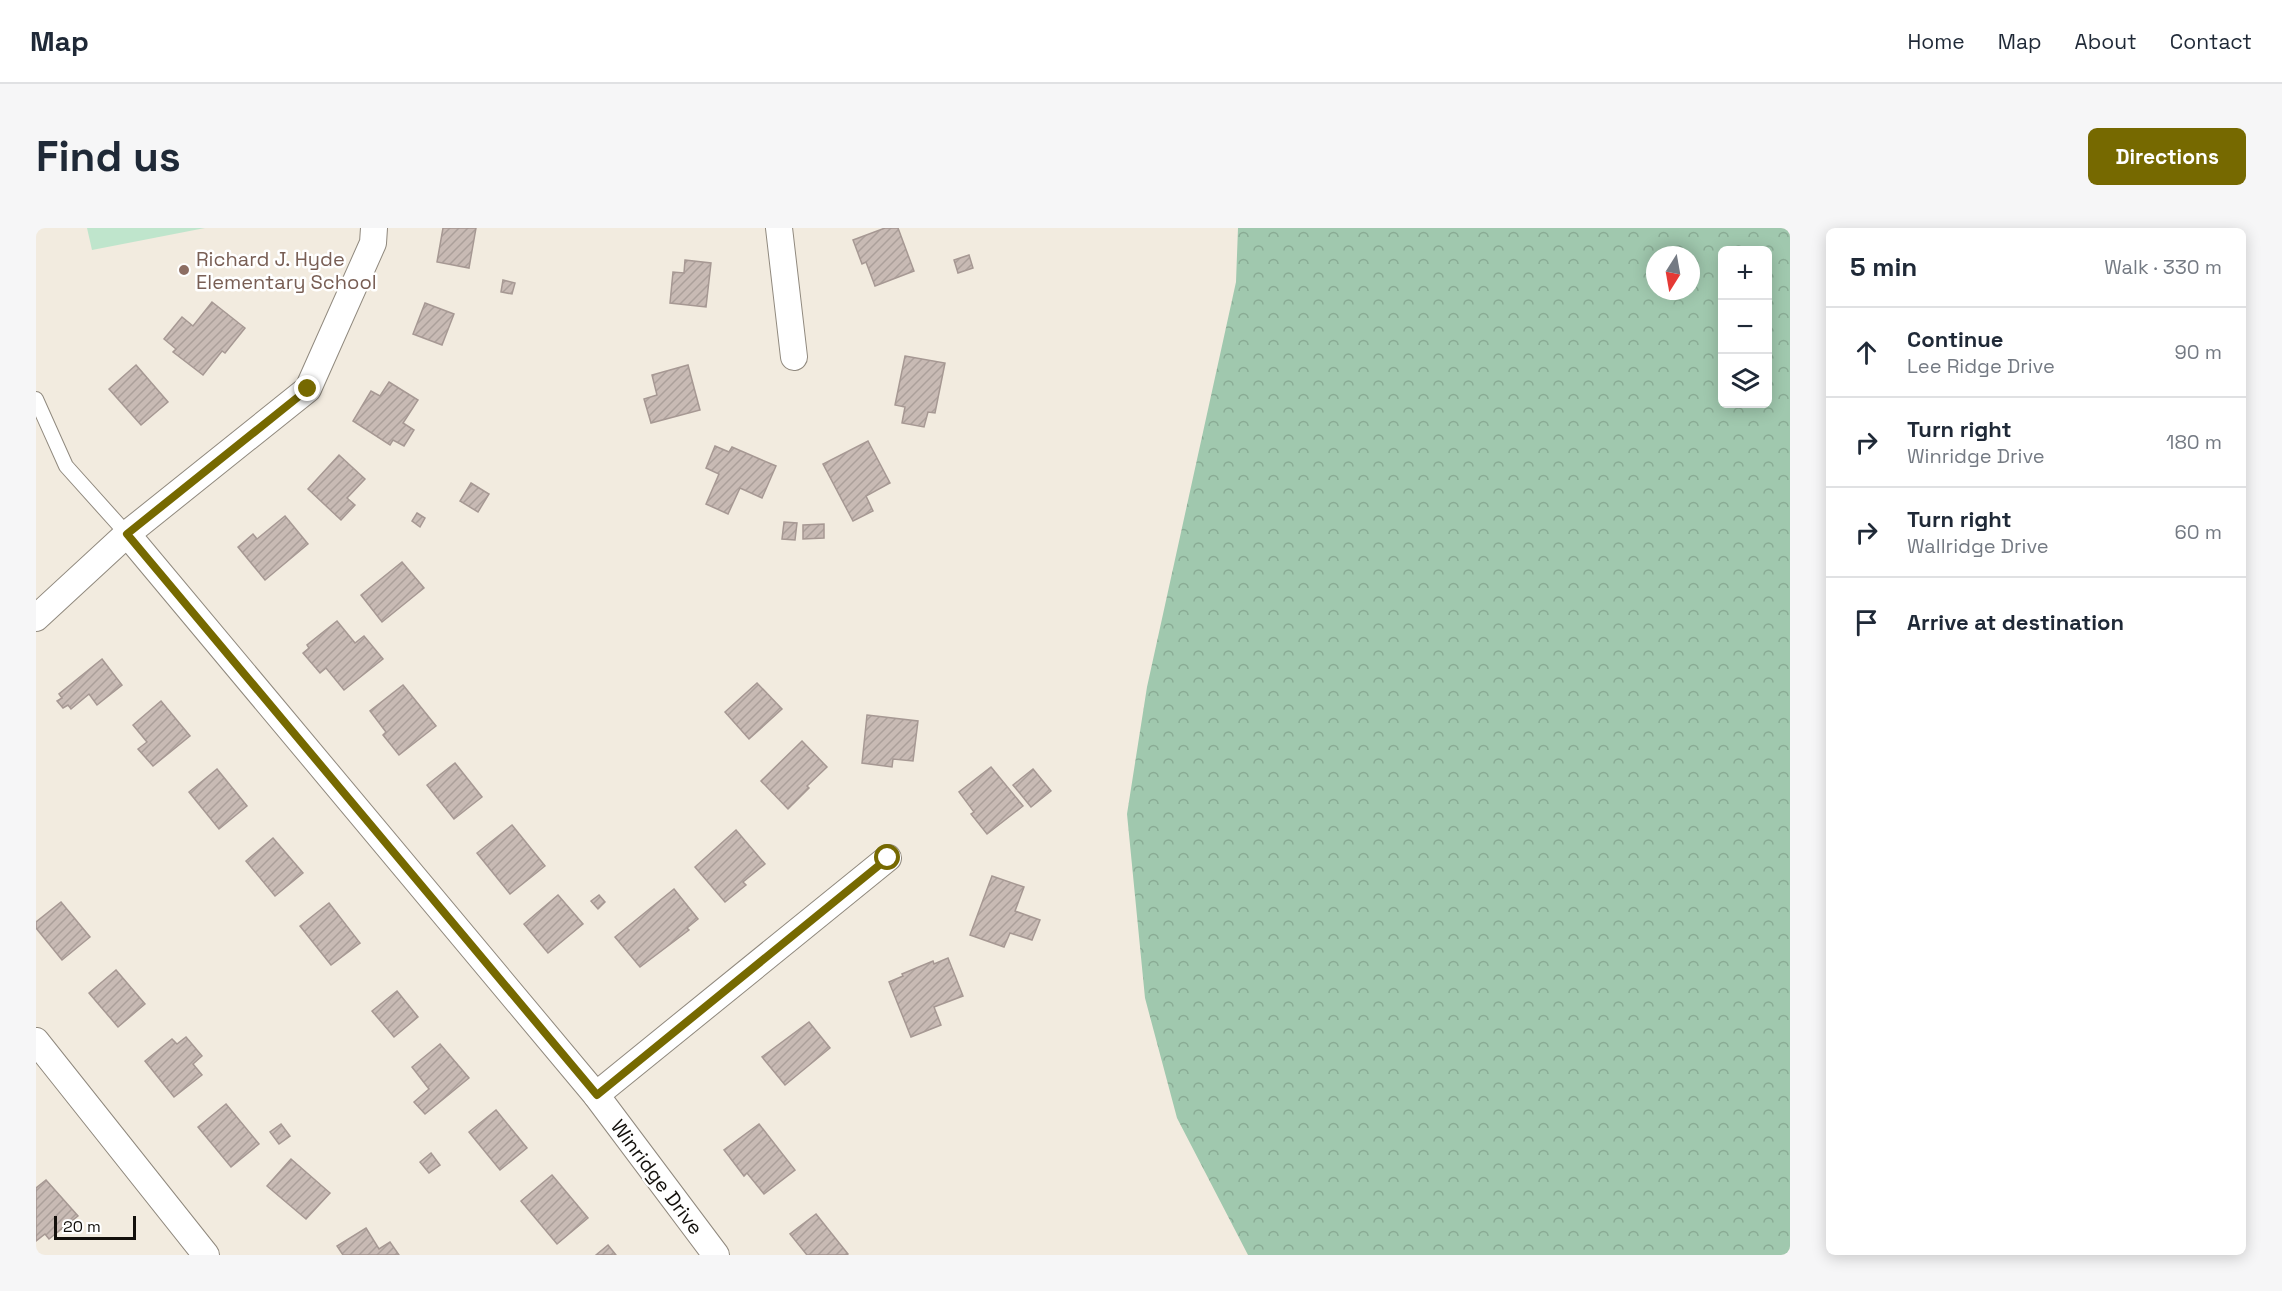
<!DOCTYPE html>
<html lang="en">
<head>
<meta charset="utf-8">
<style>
	:root { --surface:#fff; --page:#f6f6f7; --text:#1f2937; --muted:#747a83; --line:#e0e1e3; --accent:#766900 }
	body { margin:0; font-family:"Space Grotesk",sans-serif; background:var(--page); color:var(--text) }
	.controls { position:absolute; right:18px; top:18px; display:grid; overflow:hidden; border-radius:9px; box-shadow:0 3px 15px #0003 }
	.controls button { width:54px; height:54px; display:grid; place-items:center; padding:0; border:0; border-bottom:2px solid var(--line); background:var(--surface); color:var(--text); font:30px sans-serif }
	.compass { position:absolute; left:1610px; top:18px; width:54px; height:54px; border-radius:50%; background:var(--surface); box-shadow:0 3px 15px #0003; rotate:191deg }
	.scale { position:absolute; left:18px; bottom:15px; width:82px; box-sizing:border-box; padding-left:6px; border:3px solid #13100c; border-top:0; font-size:16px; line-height:21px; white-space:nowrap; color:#13100c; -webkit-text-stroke:4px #fff; paint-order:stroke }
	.stop { position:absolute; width:18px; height:18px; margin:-14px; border:4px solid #766900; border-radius:50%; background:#fff }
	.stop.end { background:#766900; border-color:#fff; box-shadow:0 2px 6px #0008 }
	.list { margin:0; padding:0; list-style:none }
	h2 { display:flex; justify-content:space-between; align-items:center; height:78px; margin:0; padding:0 24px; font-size:26px }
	h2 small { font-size:20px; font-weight:400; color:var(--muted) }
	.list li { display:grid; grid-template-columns:39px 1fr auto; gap:18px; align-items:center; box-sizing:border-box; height:90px; padding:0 24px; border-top:2px solid var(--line) }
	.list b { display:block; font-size:22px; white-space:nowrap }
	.list p { margin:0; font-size:20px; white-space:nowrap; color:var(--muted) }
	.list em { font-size:20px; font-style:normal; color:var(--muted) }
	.icon { flex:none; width:33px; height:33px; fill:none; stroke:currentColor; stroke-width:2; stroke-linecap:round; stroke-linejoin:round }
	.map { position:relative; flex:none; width:1754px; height:1027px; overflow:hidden; border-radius:9px }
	header { display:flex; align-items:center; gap:36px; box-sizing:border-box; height:84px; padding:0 30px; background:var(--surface); border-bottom:2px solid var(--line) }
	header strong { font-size:28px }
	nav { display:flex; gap:33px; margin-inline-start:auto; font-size:21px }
	.intro { display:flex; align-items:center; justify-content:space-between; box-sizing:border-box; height:144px; padding:0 36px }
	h1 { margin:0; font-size:42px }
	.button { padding:15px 27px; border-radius:9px; background:var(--accent); color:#fff; font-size:21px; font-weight:700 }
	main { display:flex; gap:36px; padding:0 36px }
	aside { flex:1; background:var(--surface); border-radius:9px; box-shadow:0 3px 15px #0003 }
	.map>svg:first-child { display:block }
</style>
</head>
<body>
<header>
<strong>Map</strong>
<nav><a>Home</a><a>Map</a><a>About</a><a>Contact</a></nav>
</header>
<div class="intro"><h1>Find us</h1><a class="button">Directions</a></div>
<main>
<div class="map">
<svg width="1754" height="1027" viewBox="0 0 1754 1027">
	<defs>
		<pattern id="forest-crowns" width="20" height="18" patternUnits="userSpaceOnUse" patternTransform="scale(1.5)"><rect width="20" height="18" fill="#a0c8ae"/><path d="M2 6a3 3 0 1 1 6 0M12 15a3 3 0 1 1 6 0" fill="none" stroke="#89ab94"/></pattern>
		<pattern id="building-hatch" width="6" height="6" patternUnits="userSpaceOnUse" patternTransform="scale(1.5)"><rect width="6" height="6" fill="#c8bab4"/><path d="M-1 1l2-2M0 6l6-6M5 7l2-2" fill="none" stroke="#ab9f9a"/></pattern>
	</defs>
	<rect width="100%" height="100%" fill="#f2ebdf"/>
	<!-- forest -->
	<path fill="url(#forest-crowns)" fill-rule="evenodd" d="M1202 0H1754V1027H1212L1141 890 1109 770 1091 586 1111 459 1200 54ZM1686 22H1732V176H1686ZM1619 27H1655V63H1619Z"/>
	<!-- pitch -->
	<path fill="#bfe5cc" d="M51 0H169L56 22Z"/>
	<!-- building -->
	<g fill="url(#building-hatch)" stroke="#a69893" stroke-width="1.5">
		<path d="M407 0H440L433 40 401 34Z"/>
		<path d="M849 0H862L878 43 839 58 830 34 826 36 817 12Z"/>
		<path d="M933 27 937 40 922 45 918 32Z"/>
		<path d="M649 32 675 35 670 79 634 75 637 44 648 45Z"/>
		<path d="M467 52 479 55 476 66 465 64Z"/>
		<path d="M176 74 209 100 189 125 186 123 167 147 137 124 140 121 128 111 146 89 157 98Z"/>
		<path d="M389 75 418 86 406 117 377 106Z"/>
		<path d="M869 128 909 135 899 185 892 184 888 199 866 195 869 179 859 177Z"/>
		<path d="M100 137 132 174 105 197 73 161Z"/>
		<path d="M652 137 664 182 615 195 608 171 621 167 616 147Z"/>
		<path d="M353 154 382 172 367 195 378 202 368 218 357 212 354 217 317 193 335 163 344 168Z"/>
		<path d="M832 213 854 255 830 268 837 283 817 293 787 236Z"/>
		<path d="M679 218 693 224 696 219 740 238 726 270 704 260 692 286 670 276 683 246 670 240Z"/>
		<path d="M303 227 329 251 311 270 319 277 305 292 272 261Z"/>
		<path d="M435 255 453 266 442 284 424 273Z"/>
		<path d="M381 285 389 290 384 299 376 293Z"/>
		<path d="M249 288 272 316 229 352 202 319 217 306 221 311Z"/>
		<path d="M748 294 761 295 759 312 746 311Z"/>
		<path d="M788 296V310L767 311V297Z"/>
		<path d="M366 334 388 360 346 394 325 367Z"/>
		<path d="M301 393 319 415 328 408 347 431 308 462 290 440 284 445 267 425 273 420 271 417Z"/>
		<path d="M66 431 86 457 61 477 53 466 35 481 32 477 27 480 21 473 26 470 23 466Z"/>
		<path d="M721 455 746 481 713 511 689 484Z"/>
		<path d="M367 457 400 498 363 527 347 507 350 504 334 483Z"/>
		<path d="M125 473 154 508 117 538 102 521 111 514 97 497Z"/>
		<path d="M831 487 882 493 877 533 857 531 856 539 826 535Z"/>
		<path d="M766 513 791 539 771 558 773 560 752 581 725 553Z"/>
		<path d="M419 535 446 569 418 591 391 557Z"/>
		<path d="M955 539 987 578 951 606 935 586 938 584 923 564Z"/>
		<path d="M181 541 211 578 183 601 153 564Z"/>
		<path d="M997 541 1015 563 995 579 977 557Z"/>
		<path d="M476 597 509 638 474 666 441 625Z"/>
		<path d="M700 602 729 636 707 654 710 657 689 674 659 639Z"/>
		<path d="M237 610 267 645 239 668 210 633Z"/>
		<path d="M956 648 988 659 979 683 1004 692 996 712 974 705 968 719 934 707Z"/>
		<path d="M638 661 662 691 651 700 653 702 604 739 579 709Z"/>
		<path d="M522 667 547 696 512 725 488 696Z"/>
		<path d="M563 667 569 674 562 681 555 673Z"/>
		<path d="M25 674 54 709 26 732 0 700V694Z"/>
		<path d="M293 675 324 715 295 737 264 698Z"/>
		<path d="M912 730 927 768 898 779 905 797 875 809 853 754 867 748 866 746 897 733 898 736Z"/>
		<path d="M80 742 109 776 82 799 53 765Z"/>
		<path d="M361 763 382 789 358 809 336 783Z"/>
		<path d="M773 794 794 820 749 857 726 829Z"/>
		<path d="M150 809 166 828 157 836 166 847 138 869 109 833 136 811 141 816Z"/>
		<path d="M404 816 433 850 389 886 378 874 393 861 376 839Z"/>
		<path d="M190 876 223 916 195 939 162 899Z"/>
		<path d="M460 882 491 920 464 942 433 904Z"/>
		<path d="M245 896 254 908 243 916 234 904Z"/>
		<path d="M723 896 759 942 728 966 711 945 708 948 688 922Z"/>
		<path d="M395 925 404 937 393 945 384 934Z"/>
		<path d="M255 931 294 965 270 991 231 958Z"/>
		<path d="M516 947 552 990 521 1016 485 973Z"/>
		<path d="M10 952 42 988 13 1011 9 1006 0 1013V960Z"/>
		<path d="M780 986 812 1026 810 1027H771L754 1006Z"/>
		<path d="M330 1000 343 1021 354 1014 363 1027H307L301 1018Z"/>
		<path d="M572 1017 580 1027H560Z"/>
	</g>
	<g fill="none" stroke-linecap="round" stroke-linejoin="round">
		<!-- service casing -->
		<g stroke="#90897e" stroke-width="16">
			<path id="service" d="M0 171 30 238 91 306"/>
		</g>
		<!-- minor casing -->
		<g stroke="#90897e" stroke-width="28">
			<g id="minor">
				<path d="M743 0 758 129"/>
				<path d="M91 306 560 867 680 1027"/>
				<path d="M0 390 91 306 272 161 337 15 338 0"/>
				<path d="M0 813 170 1027"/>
				<path d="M560 867 852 630"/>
			</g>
		</g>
		<!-- service -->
		<use href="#service" stroke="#fff" stroke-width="14"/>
		<!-- minor -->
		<use href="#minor" stroke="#fff" stroke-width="26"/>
	</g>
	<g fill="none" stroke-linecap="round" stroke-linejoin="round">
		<!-- route -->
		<path stroke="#766900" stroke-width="8" d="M272 161 91 306 561 867 852 630"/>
	</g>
	<!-- markers -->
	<circle fill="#8d6e63" stroke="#fff" stroke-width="2" cx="148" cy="42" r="6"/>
	<g text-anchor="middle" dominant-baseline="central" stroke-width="5" stroke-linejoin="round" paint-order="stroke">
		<!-- education labels -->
		<g font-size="20" fill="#785e54" stroke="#fff" text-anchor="start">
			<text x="160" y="31">Richard J. Hyde<tspan x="160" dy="23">Elementary School</tspan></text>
		</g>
		<!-- street labels -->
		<g font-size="20" fill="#13100c" stroke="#fff">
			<text transform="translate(621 949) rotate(53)">Winridge Drive</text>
		</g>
	</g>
</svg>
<div class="controls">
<button>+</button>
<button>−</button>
<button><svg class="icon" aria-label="layers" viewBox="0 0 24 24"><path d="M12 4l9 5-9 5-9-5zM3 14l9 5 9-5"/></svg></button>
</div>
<svg class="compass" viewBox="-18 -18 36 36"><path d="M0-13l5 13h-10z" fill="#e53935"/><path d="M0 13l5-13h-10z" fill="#747a83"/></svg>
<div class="scale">20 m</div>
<div class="stop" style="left:852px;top:630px"></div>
<div class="stop end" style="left:272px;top:161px"></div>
</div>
<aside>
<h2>5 min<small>Walk · 330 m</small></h2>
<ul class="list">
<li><svg class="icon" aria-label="ahead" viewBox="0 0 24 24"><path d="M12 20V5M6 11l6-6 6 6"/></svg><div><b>Continue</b><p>Lee Ridge Drive</p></div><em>90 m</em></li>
<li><svg class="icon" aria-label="right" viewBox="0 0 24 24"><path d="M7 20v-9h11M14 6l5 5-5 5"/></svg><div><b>Turn right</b><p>Winridge Drive</p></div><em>180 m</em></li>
<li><svg class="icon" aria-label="right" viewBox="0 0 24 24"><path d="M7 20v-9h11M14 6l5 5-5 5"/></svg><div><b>Turn right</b><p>Wallridge Drive</p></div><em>60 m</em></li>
<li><svg class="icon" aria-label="arrive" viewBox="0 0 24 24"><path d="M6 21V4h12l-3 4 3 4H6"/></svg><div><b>Arrive at destination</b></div></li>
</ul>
</aside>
</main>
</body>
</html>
